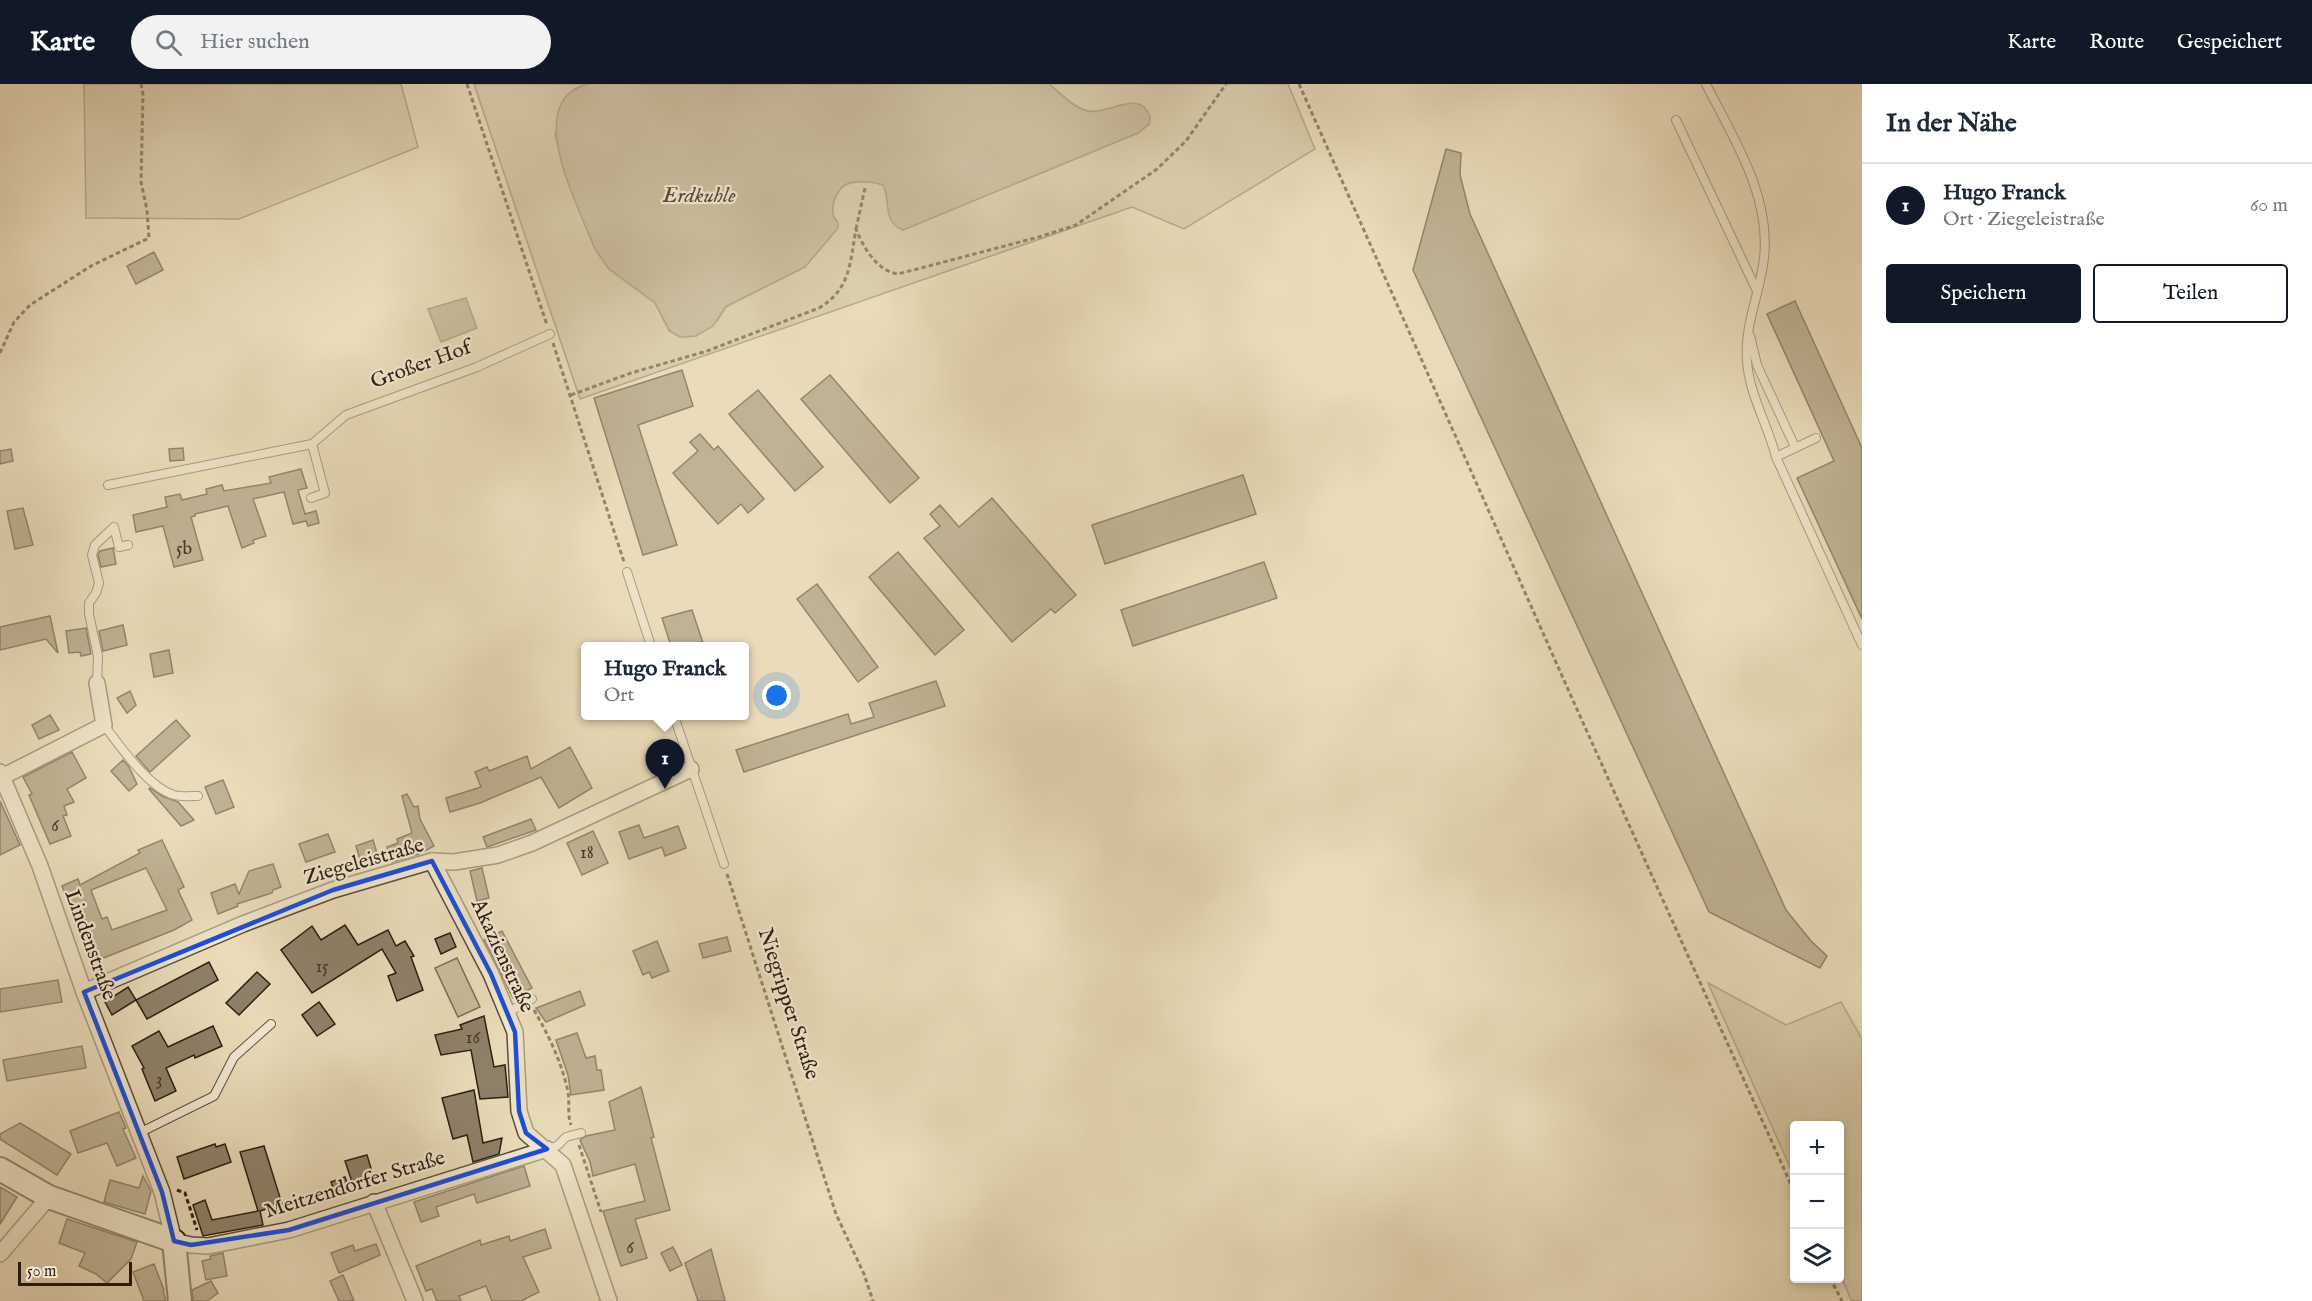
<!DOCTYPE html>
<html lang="de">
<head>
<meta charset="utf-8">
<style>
	:root { --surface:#fff; --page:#f2f2f3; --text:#1f2937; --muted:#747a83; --line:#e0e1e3; --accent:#111827 }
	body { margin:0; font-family:"IM FELL English",serif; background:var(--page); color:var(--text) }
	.controls { position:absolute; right:18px; bottom:18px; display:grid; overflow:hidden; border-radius:6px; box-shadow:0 3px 9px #0003 }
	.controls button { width:54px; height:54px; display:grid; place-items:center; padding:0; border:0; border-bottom:2px solid var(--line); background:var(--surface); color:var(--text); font:30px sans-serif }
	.scale { position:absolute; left:18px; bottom:15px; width:114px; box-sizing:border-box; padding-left:6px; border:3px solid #2b1e11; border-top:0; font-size:16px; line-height:21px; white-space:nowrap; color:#2b1e11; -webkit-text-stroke:4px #f1e8d2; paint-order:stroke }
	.you { position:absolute; left:777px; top:612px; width:21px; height:21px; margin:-15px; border:4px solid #fff; border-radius:50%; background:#1a73e8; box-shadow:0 0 0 9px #1a73e833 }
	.badge { display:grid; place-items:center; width:39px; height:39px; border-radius:50%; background:var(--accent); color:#fff; font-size:20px; font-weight:700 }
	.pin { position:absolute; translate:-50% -50px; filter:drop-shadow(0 2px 3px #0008) }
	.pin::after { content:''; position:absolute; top:32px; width:21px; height:18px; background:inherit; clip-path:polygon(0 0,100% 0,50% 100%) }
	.popup { position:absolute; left:581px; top:558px; width:168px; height:78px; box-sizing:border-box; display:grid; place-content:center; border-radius:6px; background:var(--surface); filter:drop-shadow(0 2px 4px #0005); font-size:20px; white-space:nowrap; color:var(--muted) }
	.popup b { font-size:22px; color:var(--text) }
	.popup::after { content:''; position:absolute; left:50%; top:100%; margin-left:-12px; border:12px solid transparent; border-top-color:var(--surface) }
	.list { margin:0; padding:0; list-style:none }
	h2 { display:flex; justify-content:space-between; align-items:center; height:78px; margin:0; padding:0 24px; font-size:26px }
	h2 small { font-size:20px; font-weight:400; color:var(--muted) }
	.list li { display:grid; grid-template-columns:39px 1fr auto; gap:18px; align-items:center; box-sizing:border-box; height:84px; padding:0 24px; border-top:2px solid var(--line) }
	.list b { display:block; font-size:22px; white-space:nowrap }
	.list p { margin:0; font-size:20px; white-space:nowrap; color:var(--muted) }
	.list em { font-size:20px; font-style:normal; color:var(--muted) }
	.actions { display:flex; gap:12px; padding:18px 24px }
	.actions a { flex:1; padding:14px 0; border:2px solid var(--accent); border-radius:6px; text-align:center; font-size:21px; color:var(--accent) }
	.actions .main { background:var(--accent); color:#fff }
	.icon { flex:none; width:33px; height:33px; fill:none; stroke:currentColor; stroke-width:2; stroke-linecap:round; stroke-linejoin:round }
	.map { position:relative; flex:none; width:1862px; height:1217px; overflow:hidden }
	header { display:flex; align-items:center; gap:36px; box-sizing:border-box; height:84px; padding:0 30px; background:var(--accent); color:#fff }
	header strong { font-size:28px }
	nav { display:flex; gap:33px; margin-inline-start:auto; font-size:21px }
	.search { width:420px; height:54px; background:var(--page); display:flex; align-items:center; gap:15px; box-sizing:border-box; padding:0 21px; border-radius:33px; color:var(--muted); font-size:22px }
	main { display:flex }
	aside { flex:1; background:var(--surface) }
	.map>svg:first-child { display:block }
</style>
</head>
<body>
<header>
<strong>Karte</strong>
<div class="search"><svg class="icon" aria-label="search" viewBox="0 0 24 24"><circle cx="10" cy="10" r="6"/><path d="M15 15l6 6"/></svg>Hier suchen</div>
<nav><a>Karte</a><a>Route</a><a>Gespeichert</a></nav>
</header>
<main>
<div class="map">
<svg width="1862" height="1217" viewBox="0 0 1862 1217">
	<rect width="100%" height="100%" fill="#eadcba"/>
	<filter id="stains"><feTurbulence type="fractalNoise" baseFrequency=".00333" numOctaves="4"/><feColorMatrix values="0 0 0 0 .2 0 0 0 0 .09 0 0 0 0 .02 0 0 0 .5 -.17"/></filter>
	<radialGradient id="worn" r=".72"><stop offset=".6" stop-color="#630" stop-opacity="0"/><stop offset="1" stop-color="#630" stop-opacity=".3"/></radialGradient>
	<!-- green -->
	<g fill="#cabc9d" stroke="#7a6d57" stroke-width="1.5">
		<path d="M84 0H401L418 63 239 135 86 134Z"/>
		<path d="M474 0H587L574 5 555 50 564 87 595 165 609 185 655 219 669 247 680 253 696 252 717 237 726 223 805 183 836 146 837 137C827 128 836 104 848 100 857 96 874 98 883 101 893 119 880 132 903 146L1138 49 1149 40 1150 33 1120 21C1086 38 1074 20 1049 0H1288L1315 65 1184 145 1132 123 580 315Z"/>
		<path d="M457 874 480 923 458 933 435 884Z"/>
		<path d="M1708 899 1786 941 1841 918 1862 955V1217H1852L1840 1191V1042H1794V1092Z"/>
	</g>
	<!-- water -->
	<g fill="#a99b81" stroke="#776954" stroke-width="1.5">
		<path d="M587 0H1049C1061 10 1072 23 1087 27 1108 32 1140 3 1150 33L1149 40 1138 49 903 146C882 138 891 116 883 101 873 97 854 96 845 101 833 109 828 129 838 139V144L805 183 726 222 713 242 696 252 680 253 670 247 655 219 609 185 595 165C581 129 539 50 564 15 569 7 578 4 587 0Z"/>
		<path d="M466 214 477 244 441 258 428 225Z"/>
	</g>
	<!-- building -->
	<g fill="#8e8169" stroke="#2b1e11" stroke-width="1.5" fill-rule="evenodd">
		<path d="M1446 65 1461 69 1460 91 1470 130 1786 826 1811 857 1827 872 1820 884 1709 828 1413 186Z"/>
		<path d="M154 168 163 186 136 200 127 182Z"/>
		<path d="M1795 217 1862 364V535L1797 394 1834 377 1767 230Z"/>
		<path d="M682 286 693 322 638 341 677 461 643 471 594 314Z"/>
		<path d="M830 291 919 394 890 419 801 315Z"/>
		<path d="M758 306 823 383 795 407 729 330Z"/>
		<path d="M700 350 714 366 718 362 764 415 748 429 741 420 718 440 673 389 698 367 690 358Z"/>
		<path d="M183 364 184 376 170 377 169 365Z"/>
		<path d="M11 365 13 377 0 380V367Z"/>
		<path d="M301 385 307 404 298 406 305 430 316 427 319 439 308 442 306 437 293 440 284 408 253 415 266 452 253 456 254 459 242 464 228 422 195 430V432L191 433 203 476 174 483 163 442 136 448 133 431 167 423 165 413 180 410 182 416 207 410 206 405 222 401 224 407 271 399 269 393Z"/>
		<path d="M1243 391 1256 430 1105 480 1092 441Z"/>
		<path d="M992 414 1076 511 1055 529 1051 525 1012 558 924 454 940 442 930 430 940 421 959 443Z"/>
		<path d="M23 424 33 461 15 465 7 427Z"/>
		<path d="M113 464 116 480 101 483 98 471 100 467Z"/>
		<path d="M898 468 964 546 935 571 869 493Z"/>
		<path d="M1264 478 1277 514 1133 562 1121 526Z"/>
		<path d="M817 500 878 583 858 598 797 515Z"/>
		<path d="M692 526 704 562H671L662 534Z"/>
		<path d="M50 532 58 569 46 555 0 566V543Z"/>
		<path d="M123 541 127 561 103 567 99 547Z"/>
		<path d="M86 544 91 570 81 572 80 568 69 569 66 547Z"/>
		<path d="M169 566 173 589 154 593 150 570Z"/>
		<path d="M936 597 945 622 744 688 736 666 848 630 851 640 874 633 869 619Z"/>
		<path d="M130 607 136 621 127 629 117 614Z"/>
		<path d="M50 631 59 646 39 655 32 641Z"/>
		<path d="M176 636 190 652 150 688 136 672Z"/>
		<path d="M570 663 592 704 559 724 541 693 480 719 450 728 446 714 481 703 475 688 487 683 489 687 527 672 531 685Z"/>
		<path d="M72 668 86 694 67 705 74 718 64 722 67 731 63 732 71 752 50 760 29 711 32 710 23 693Z"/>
		<path d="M123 676 129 683 137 700 129 707 111 687Z"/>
		<path d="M223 696 234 723 216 730 205 703Z"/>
		<path d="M150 704 162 712 178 718 194 736 181 742 149 705Z"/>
		<path d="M407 710 414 723 418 722 420 735 434 762 419 770 392 778 387 763 398 759 397 755 412 749 402 712Z"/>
		<path d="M0 717 20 761 0 771Z"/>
		<path d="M531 735 536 746 487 763 483 753Z"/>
		<path d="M639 741 644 754 678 742 686 764 665 772 662 763 629 775 619 748Z"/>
		<path d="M593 747 608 779 582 791 567 759Z"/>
		<path d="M328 750 335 768 306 778 299 760Z"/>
		<path d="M162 756 184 803 178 806 192 836 174 846 91 879 62 802 78 795 80 801 140 769 138 766ZM146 784 167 826 112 846 107 833 102 835 91 806Z"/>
		<path d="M373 756 379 776 362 782 356 762Z"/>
		<path d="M273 780 281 803 273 806 272 809 237 820 238 822 218 830 211 809 235 800 239 810 249 787Z"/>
		<path d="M482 784 489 814 477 817 470 787Z"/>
		<path d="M345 841 358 861 388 846 396 862 405 857 414 872 411 873 423 906 397 917 388 892 396 889 382 865 312 909 281 866 312 842 321 856Z"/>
		<path d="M502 847 532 904 513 914 484 856Z"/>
		<path d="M450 849 456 863 441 870 435 855Z"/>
		<path d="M727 853 731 867 703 874 699 860Z"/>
		<path d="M657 857 669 887 652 894 649 888 643 891 633 867Z"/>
		<path d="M209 878 218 896 147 935 136 916Z"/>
		<path d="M257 888 270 900 239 931 226 919Z"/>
		<path d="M58 896 62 918 0 928V905Z"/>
		<path d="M128 903 136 916 112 931 105 918Z"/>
		<path d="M580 907 585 921 546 938 536 924Z"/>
		<path d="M319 918 335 940 317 952 302 931Z"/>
		<path d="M484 932 494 983 505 981 508 1013 480 1015 471 966 441 971 435 951 462 945 460 941Z"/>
		<path d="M213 942 222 962 195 974 194 971 166 984 176 1007 155 1017 142 985 144 984 132 962 159 947 168 963Z"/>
		<path d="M577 949 586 974 595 972 597 986H601L604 1006 571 1011 568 991 556 956Z"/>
		<path d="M82 962 86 984 7 997 3 976Z"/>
		<path d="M641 1003 654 1053 651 1054 670 1126 635 1135 647 1174 621 1182 603 1127 645 1117 635 1080 593 1092 590 1078 580 1056 586 1052 615 1046 609 1018Z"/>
		<path d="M474 1006 483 1059 502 1054 499 1070 473 1078 467 1051 453 1055 442 1014Z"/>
		<path d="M119 1028 126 1044 123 1045 136 1074 117 1082 107 1059 78 1069 70 1047Z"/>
		<path d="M20 1039 71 1070 57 1091 0 1055V1050Z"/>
		<path d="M215 1060 216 1063 225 1060 231 1078 184 1095 177 1073Z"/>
		<path d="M264 1062 282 1120 260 1127 263 1141 203 1152 193 1121 205 1116 212 1136 258 1127 240 1068Z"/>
		<path d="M367 1071 373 1091 352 1098 345 1077Z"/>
		<path d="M524 1082 530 1102 477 1119 474 1110 436 1123 439 1132 421 1138 414 1118Z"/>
		<path d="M143 1092 151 1107 145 1130 104 1118 110 1096 139 1104Z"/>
		<path d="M345 1093 350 1108 336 1113 331 1098Z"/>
		<path d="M0 1103 17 1113 0 1140Z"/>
		<path d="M67 1135 137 1158 131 1175 107 1199 96 1190 79 1182 85 1169 59 1159Z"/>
		<path d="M545 1145 551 1164 523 1173 539 1208 521 1217H492L486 1202 459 1212 461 1217H437L432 1205 426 1207 416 1182 480 1156 481 1161 509 1152 510 1157Z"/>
		<path d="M376 1160 380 1171 339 1189 331 1169 353 1161 355 1167Z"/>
		<path d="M673 1163 682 1181 670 1187 661 1169Z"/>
		<path d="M711 1165 725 1217H698L685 1179Z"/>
		<path d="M223 1169 227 1192 206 1196 202 1177 211 1175 210 1172Z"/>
		<path d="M154 1180 164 1206 163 1207 166 1217H144L133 1188Z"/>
		<path d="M343 1191 354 1217H339L330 1197Z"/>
		<path d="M211 1197 218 1209 207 1217H193L192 1206Z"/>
	</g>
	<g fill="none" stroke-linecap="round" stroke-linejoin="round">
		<!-- lane casing -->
		<g stroke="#5b4e3b" stroke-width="10">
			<g id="lane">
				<path d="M1706 0C1733 54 1771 111 1764 174 1760 210 1744 241 1747 277 1749 310 1768 341 1776 373L1862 561"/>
				<path d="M1676 36 1757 207"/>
				<path d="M1750 252 1757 281 1795 363"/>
				<path d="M1776 373 1816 354"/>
				<path d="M108 401 312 360 346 331 477 283 550 250"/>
				<path d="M311 414 325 409 312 360"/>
				<path d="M627 488 651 562"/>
				<path d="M97 599 98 572 89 530V519L96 509 99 499 92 471 95 461 114 443 119 463 128 461"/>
				<path d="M674 632 724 780"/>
				<path d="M104 641C119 661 149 704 174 711 181 713 191 712 198 712"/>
				<path d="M507 929 532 915"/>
				<path d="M139 1049 214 1012 234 973 271 940"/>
				<path d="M547 1065 557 1062 566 1053 581 1049"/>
			</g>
		</g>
		<!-- street casing -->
		<g stroke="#5b4e3b" stroke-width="18">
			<g id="street">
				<path d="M0 688 40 782 84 908 162 1108 174 1157 191 1161 208 1162 289 1146 547 1065"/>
				<path d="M0 694 104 641 97 599"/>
				<path d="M432 777 491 890 515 948 519 1027 526 1049 563 1081 609 1217"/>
				<path d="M84 908 243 840 333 806 432 777 454 778 498 771 532 759 691 685"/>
				<path d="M374 1118 415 1217"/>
				<path d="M0 1170 49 1113"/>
			</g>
		</g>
		<!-- secondary casing -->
		<g stroke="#2b1e11" stroke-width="26">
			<path id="secondary" d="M0 1085 49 1113 174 1157 180 1217"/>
		</g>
		<!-- path -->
		<g stroke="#2b1e11" stroke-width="3" stroke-dasharray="4.5 3" stroke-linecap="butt">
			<path d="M467 0 547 241"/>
			<path d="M1299 0 1571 612 1794 1107"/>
			<path d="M856 145 865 104"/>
			<path d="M553 259 624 478"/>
			<path d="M0 269 14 238 30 221 91 182 149 154 147 126 141 98 143 10 141 0"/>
			<path d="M571 311 631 289 707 267 819 224C851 205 850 178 856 145 863 163 877 187 898 190L1039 153 1076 141 1157 85 1186 57 1226 0"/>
			<path d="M727 790 836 1130 864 1190 873 1217"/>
			<path d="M534 926C549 952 562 979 568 1008 570 1019 567 1030 571 1041"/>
			<path d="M579 1061 601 1128"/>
			<path d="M177 1106 185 1109 197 1146"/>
			<path d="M1830 1194 1842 1217"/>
		</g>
		<!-- lane -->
		<use href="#lane" stroke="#f1e8d2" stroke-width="8"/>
		<!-- street -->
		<use href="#street" stroke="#f1e8d2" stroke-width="15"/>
		<!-- secondary -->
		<use href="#secondary" stroke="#f1e8d2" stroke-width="22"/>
	</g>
	<!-- marked area -->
	<path d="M0 0H1862V1217H0ZM432 777 491 890 515 948 519 1027 526 1049 547 1065 289 1146 191 1161 174 1157 162 1108 84 908 333 806Z" fill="#eadcba" fill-opacity=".55" fill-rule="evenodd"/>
	<path fill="none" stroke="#1d4ed8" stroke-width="4.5" stroke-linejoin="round" d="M432 777 491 890 515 948 519 1027 526 1049 547 1065 289 1146 191 1161 174 1157 162 1108 84 908 333 806Z"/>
	<g text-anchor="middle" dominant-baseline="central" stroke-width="4.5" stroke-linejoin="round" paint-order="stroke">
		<!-- number labels -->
		<g font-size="18" fill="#443727">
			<text x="184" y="465">5b</text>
			<text x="55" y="742">6</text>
			<text x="587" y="769">18</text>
			<text x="322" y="883">15</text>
			<text x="473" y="954">16</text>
			<text x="159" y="996">3</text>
			<text x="630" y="1164">6</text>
		</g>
		<!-- street labels -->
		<g font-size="21" fill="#2b1e11" stroke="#f1e8d2">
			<text transform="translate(421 281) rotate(-20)">Großer Hof</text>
			<text transform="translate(364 778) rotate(-16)">Ziegeleistraße</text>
			<text transform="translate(90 861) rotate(70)">Lindenstraße</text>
			<text transform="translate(502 872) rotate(65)">Akazienstraße</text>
			<text transform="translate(788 920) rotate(72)">Niegripper Straße</text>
			<text transform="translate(355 1101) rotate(-17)">Meitzendorfer Straße</text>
		</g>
		<!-- water labels -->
		<g font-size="22" font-style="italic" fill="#574a38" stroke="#f1e8d2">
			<text x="699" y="112">Erdkuhle</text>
		</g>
	</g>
	<rect width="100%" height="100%" filter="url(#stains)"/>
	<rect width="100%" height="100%" fill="url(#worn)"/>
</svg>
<div class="controls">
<button>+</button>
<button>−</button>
<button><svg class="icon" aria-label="layers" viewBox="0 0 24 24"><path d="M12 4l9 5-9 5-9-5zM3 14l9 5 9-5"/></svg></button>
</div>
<div class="scale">50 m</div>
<div class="you"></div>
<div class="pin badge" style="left:665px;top:705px">1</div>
<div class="popup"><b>Hugo Franck</b>Ort</div>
</div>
<aside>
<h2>In der Nähe<small></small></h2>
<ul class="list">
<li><span class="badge">1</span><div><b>Hugo Franck</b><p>Ort · Ziegeleistraße</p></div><em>60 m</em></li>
</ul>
<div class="actions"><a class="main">Speichern</a><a>Teilen</a></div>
</aside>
</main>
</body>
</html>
